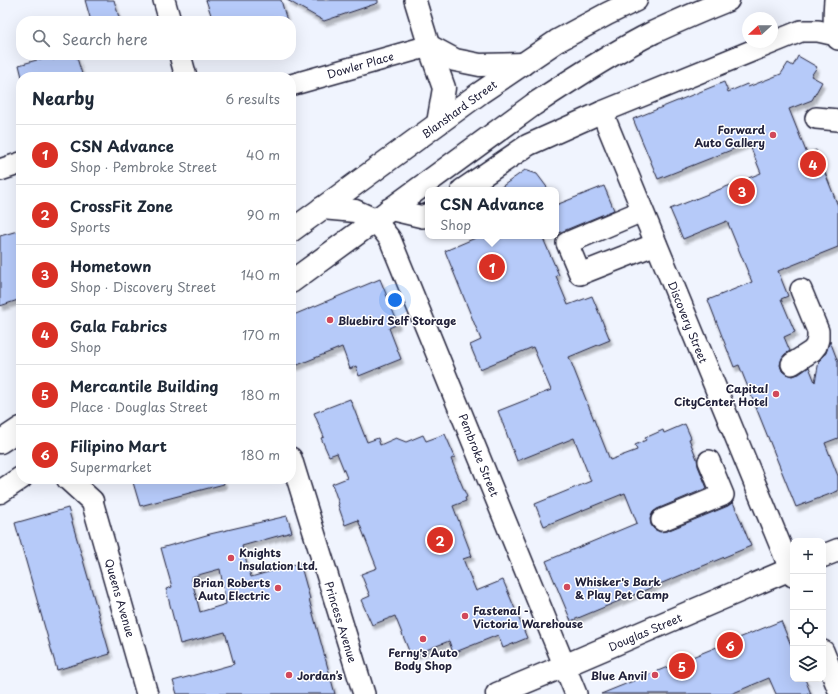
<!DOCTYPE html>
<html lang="en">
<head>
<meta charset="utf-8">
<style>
	:root { --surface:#fff; --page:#f6f6f7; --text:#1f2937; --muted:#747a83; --line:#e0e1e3; --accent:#d93025 }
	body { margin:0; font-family:"Playpen Sans",sans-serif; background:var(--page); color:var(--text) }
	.controls { position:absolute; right:12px; bottom:12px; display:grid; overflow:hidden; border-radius:8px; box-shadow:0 4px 16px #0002 }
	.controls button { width:36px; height:36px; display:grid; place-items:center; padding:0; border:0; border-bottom:1px solid var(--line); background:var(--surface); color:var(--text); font:20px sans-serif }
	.compass { position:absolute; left:742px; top:12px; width:36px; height:36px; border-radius:50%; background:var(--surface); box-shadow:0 4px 16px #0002; rotate:249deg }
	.you { position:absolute; left:395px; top:300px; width:14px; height:14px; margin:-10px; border:3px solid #fff; border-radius:50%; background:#1a73e8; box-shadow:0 0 0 6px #1a73e833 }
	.badge { display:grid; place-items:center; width:26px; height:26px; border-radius:50%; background:var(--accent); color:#fff; font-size:13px; font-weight:700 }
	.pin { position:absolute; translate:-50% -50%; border:2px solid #fff; box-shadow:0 1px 4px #0006 }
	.popup { position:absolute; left:425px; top:187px; width:134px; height:52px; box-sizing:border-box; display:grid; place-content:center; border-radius:8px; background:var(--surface); filter:drop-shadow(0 1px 3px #0005); font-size:13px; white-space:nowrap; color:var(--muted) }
	.popup b { font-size:15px; color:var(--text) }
	.popup::after { content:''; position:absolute; left:50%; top:100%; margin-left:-8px; border:8px solid transparent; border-top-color:var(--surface) }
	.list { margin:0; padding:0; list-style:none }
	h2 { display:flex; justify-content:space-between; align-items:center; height:52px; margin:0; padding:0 16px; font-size:17px }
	h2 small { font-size:13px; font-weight:400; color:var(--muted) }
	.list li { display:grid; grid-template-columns:26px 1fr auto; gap:12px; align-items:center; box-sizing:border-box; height:60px; padding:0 16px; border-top:1px solid var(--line) }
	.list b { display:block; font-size:15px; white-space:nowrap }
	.list p { margin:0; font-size:13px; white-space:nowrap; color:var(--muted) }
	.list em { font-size:13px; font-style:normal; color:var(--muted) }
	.icon { flex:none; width:22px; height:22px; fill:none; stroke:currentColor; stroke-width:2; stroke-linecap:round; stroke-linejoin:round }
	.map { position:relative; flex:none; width:838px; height:694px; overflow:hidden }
	.search { position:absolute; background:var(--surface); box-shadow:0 4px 16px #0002; left:16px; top:16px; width:280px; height:44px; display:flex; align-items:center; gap:10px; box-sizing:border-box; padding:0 14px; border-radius:16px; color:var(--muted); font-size:15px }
	.panel { position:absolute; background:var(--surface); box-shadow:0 4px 16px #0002; left:16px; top:72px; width:280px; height:412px; border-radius:16px }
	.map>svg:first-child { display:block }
</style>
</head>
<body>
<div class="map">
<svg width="838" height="694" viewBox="0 0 838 694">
	<defs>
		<filter id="shadow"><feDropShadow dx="2.5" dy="4.5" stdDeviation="1" flood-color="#0004"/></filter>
	</defs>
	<rect width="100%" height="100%" fill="#f0f4fe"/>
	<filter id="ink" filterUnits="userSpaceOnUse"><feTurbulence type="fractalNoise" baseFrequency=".025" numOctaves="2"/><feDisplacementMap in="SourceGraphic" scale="8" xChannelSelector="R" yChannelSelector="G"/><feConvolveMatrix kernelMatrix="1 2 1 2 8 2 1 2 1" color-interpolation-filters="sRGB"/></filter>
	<g filter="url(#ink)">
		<!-- building -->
		<g fill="#b6caf9" stroke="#22223b" fill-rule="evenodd" filter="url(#shadow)">
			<path d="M85 0H114L120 21H91Z"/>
			<path d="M206 0H281L287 21H213Z"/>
			<path d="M287 0H378V3L324 21Z"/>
			<path d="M69 55H76L83 77H22L19 65 51 56 53 60Z"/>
			<path d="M798 56 817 67 811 76 822 82 812 100 789 109 807 154 816 150 838 206V247L778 271 788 296 781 299 795 332 784 337 790 351 785 354 782 358 780 365 782 371 786 374 792 376 799 374 809 367 815 382 819 361 826 353 830 341 838 362V438L825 443 838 476V491L796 507 739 365 734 367 708 300 752 282 727 221 683 239 670 209 761 173 749 143 658 179 633 119 724 82 728 92 747 84 748 87 781 74 788 63 793 66Z"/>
			<path d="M525 170 537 174 549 190H497Z"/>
			<path d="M604 186 614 210 556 234V205Z"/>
			<path d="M21 230V299L0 306V236Z"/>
			<path d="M480 236H542L559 275 556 276 568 305 592 296 610 340 569 357 610 460 637 450 635 445 646 440 645 438 663 430 664 433 685 424 691 438 689 439 697 459 698 466 707 488 657 509 653 512 650 519 651 525 654 529 660 532 667 531 728 506 733 502 751 546 571 621 546 561 637 523 625 493 544 526 535 504 591 481 574 438 517 461 498 411 551 390 533 347 480 369 470 345 481 340 445 251Z"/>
			<path d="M380 279 398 324 389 328 401 359 359 376 356 366 350 369 342 347 295 366 291 352V316Z"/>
			<path d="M350 399 367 442 378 438 380 445 396 438 406 442 423 435 426 441 445 434 455 457 451 459 467 497 465 498 466 501 453 506 472 556 463 559 476 591 503 580 527 638 503 648 498 635 453 653 449 641 411 656 395 616 372 625 361 600 370 596 361 574 377 568 358 520 345 525 338 505 339 504 332 484 347 478 337 453 329 456 321 438 324 437 314 413Z"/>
			<path d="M132 479H223L224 484 140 506Z"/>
			<path d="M68 508 110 654 57 670 15 523Z"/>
			<path d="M287 516 292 532 242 546 251 577 300 563 310 599H309L335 694H177L173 681 234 664 225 632 180 644 166 589 172 587 161 548 210 534ZM220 569 226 604 200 612 191 577Z"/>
			<path d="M781 621 793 650V679H805L811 694H776L769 678 731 694H601Z"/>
		</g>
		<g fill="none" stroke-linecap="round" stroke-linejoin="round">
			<!-- minor casing -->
			<g stroke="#22223b" stroke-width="24">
				<g id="minor">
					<path d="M164 0 170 21"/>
					<path d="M835 0C834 13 833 27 838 39"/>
					<path d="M180 55 186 77"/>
					<path d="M291 85 429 46 415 0"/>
					<path d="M602 112 793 576"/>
					<path d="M816 118 838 120"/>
					<path d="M0 170 21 163"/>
					<path d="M462 190 528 145 602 112 801 31H818L836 35"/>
					<path d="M389 209 423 217 428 214"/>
					<path d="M642 211 567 243 580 274 656 244"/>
					<path d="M375 220 390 239 576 694"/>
					<path d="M792 364 812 351 816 346 818 339V331L801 290"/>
					<path d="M291 458 364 694"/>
					<path d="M92 501 147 694"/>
					<path d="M662 520 723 495 709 461"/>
					<path d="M823 651 838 688"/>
				</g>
			</g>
			<!-- major casing -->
			<g stroke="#22223b" stroke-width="25">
				<g id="major">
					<path d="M429 46 455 60 480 65 523 64"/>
					<path d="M429 46 444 88 438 123"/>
					<path d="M322 208 355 211 375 220"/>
					<path d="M291 231 480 93 523 64 557 41 607 14 636 0"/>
					<path d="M291 282 533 105C572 79 612 53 654 32 678 21 703 10 728 0"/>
					<path d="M0 442 21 428"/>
					<path d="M68 479 92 501"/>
					<path d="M0 492 21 478"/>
					<path d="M823 556 838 550"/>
					<path d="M497 694 564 666 793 568"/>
				</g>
			</g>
			<!-- minor -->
			<use href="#minor" stroke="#fff" stroke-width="21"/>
			<!-- major -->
			<use href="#major" stroke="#fff" stroke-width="22"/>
		</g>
	</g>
	<!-- markers -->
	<g fill="#d1495b" stroke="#fff" stroke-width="1.5">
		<circle cx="773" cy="135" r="4"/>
		<circle cx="330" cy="320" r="4"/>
		<circle cx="776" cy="394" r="4"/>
		<circle cx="231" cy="558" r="4"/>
		<circle cx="567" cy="587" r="4"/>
		<circle cx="278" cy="588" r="4"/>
		<circle cx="465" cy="616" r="4"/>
		<circle cx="423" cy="639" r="4"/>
		<circle cx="289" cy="675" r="4"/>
		<circle cx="655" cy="675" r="4"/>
	</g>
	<g text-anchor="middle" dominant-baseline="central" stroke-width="3" stroke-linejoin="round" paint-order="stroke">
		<!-- street labels -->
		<g font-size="11" fill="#22223b" stroke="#fff">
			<text transform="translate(360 65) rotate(-16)">Dowler Place</text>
			<text transform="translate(459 109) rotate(-36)">Blanshard Street</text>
			<text transform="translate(688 322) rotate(68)">Discovery Street</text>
			<text transform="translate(479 455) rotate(68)">Pembroke Street</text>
			<text transform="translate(120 598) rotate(74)">Queens Avenue</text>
			<text transform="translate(341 622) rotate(73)">Princess Avenue</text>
			<text transform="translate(645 632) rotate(-23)">Douglas Street</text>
		</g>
		<!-- poi labels -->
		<g font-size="11" font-weight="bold" fill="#22223b" stroke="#fff" text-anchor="start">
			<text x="765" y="129" text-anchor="end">Forward<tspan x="765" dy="13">Auto Gallery</tspan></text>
			<text x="338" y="320">Bluebird Self Storage</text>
			<text x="768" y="388" text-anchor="end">Capital<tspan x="768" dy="13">CityCenter Hotel</tspan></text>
			<text x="239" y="552">Knights<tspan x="239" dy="13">Insulation Ltd.</tspan></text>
			<text x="575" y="581">Whisker's Bark<tspan x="575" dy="13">&amp; Play Pet Camp</tspan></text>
			<text x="270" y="582" text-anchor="end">Brian Roberts<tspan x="270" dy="13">Auto Electric</tspan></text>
			<text x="473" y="610">Fastenal -<tspan x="473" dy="13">Victoria Warehouse</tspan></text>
			<text x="423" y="652" text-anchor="middle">Ferny's Auto<tspan x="423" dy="13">Body Shop</tspan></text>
			<text x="297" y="675">Jordan’s</text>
			<text x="647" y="675" text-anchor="end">Blue Anvil</text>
		</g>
	</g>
</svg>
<div class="controls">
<button>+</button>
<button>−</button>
<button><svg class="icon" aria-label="locate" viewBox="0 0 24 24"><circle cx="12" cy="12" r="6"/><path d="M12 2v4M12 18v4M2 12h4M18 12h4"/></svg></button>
<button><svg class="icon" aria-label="layers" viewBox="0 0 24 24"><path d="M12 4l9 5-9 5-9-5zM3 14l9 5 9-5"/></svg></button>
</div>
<svg class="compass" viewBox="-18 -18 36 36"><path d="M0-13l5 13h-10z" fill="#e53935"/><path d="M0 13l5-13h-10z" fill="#747a83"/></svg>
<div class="you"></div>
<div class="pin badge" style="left:492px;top:267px">1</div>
<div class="popup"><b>CSN Advance</b>Shop</div>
<div class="pin badge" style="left:440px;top:540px">2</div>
<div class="pin badge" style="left:742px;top:191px">3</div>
<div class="pin badge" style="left:813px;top:164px">4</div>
<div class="pin badge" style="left:682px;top:666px">5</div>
<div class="pin badge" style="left:730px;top:645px">6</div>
<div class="search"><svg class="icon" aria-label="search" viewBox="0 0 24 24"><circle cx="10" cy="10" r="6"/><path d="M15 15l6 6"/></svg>Search here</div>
<section class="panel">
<h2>Nearby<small>6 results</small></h2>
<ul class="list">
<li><span class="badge">1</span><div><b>CSN Advance</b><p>Shop · Pembroke Street</p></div><em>40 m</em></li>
<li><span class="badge">2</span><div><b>CrossFit Zone</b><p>Sports</p></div><em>90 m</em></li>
<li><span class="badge">3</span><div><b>Hometown</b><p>Shop · Discovery Street</p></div><em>140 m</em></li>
<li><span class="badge">4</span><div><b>Gala Fabrics</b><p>Shop</p></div><em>170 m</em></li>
<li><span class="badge">5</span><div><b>Mercantile Building</b><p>Place · Douglas Street</p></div><em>180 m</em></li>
<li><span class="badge">6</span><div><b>Filipino Mart</b><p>Supermarket</p></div><em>180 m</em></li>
</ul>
</section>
</div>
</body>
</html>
